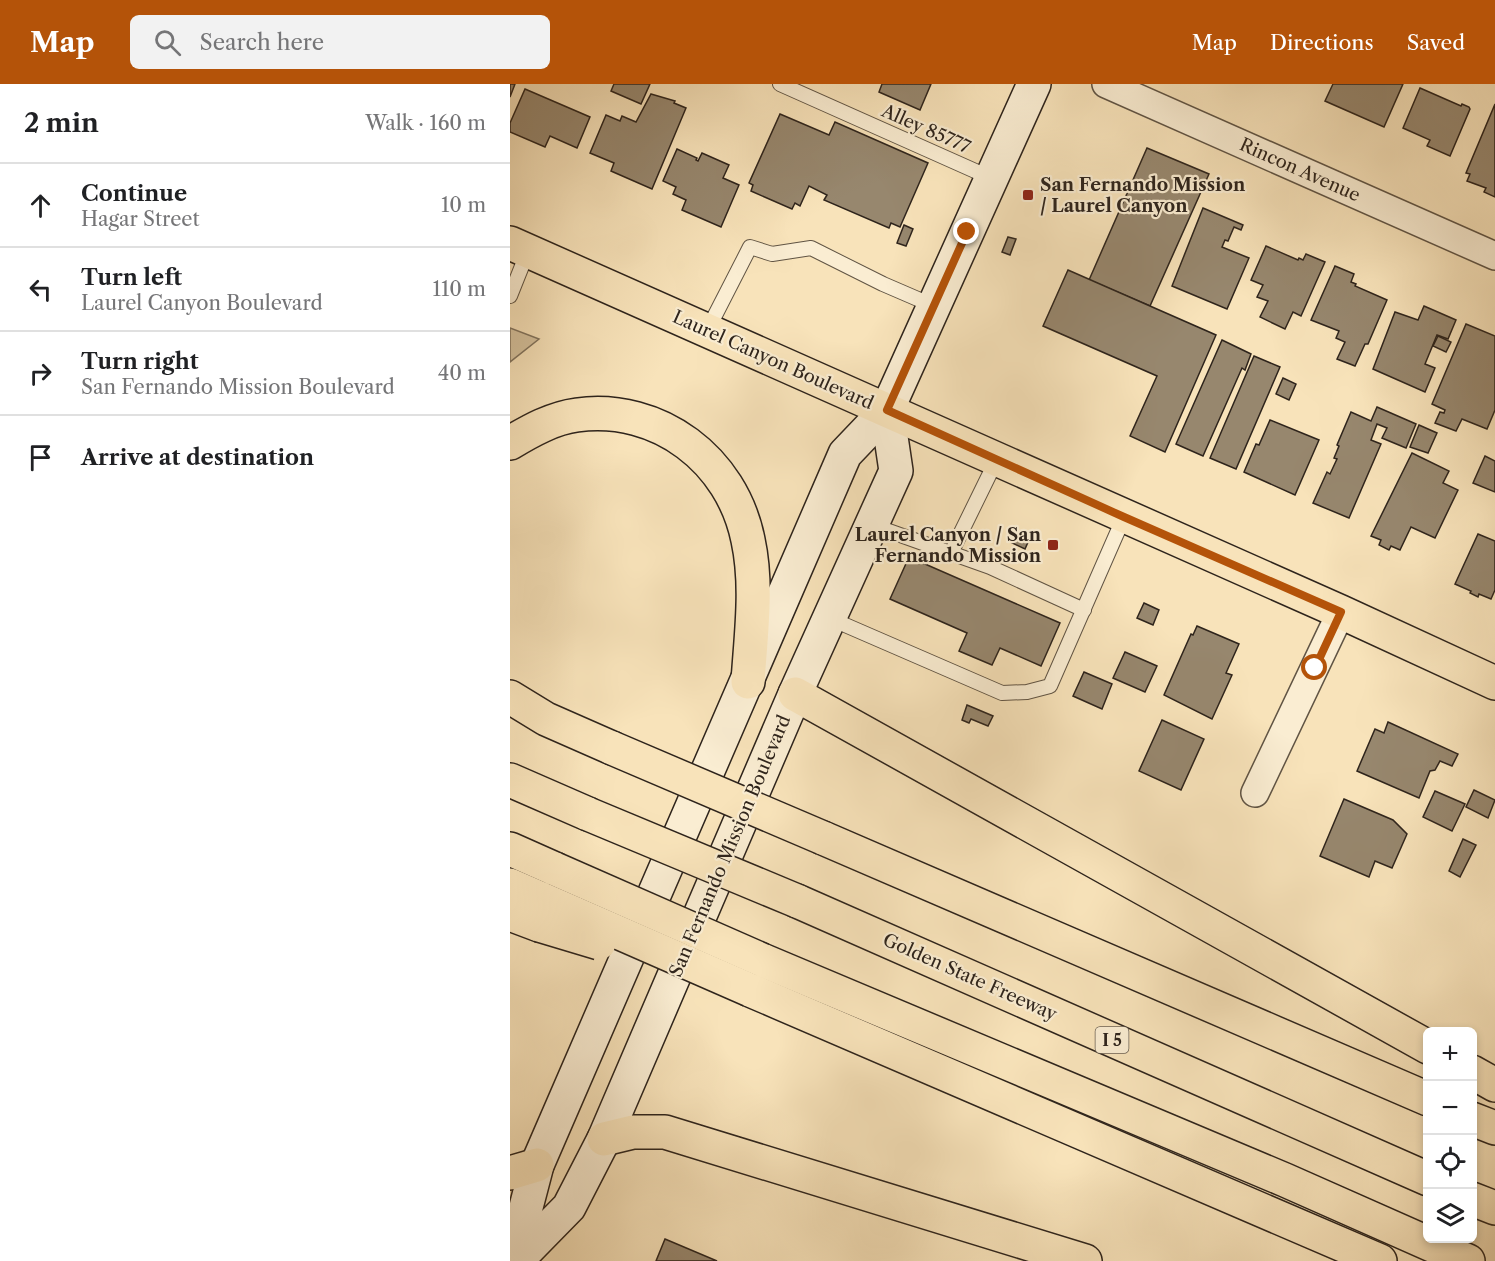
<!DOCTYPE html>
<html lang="en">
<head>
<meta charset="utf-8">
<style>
	:root { --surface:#fff; --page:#f2f2f2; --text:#202124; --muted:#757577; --line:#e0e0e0; --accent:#b45309 }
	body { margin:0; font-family:"Libre Caslon Text",serif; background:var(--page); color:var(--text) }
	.controls { position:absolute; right:18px; bottom:18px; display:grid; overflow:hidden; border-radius:9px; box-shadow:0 3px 9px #0003 }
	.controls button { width:54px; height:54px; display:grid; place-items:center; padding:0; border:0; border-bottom:2px solid var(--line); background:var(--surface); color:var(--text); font:30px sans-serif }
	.stop { position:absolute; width:18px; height:18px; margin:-14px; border:4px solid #b45309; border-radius:50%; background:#fff }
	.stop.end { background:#b45309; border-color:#fff; box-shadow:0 2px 6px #0008 }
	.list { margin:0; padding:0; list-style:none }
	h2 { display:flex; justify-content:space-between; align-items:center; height:78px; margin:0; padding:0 24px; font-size:26px }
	h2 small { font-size:20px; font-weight:400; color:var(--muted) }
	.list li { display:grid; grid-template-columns:39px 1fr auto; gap:18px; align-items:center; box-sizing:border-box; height:84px; padding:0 24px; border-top:2px solid var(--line) }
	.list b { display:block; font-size:22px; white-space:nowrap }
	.list p { margin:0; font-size:20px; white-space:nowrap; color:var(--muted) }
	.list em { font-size:20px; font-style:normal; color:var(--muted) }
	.icon { flex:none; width:33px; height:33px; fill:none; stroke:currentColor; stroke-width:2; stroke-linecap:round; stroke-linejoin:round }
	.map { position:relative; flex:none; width:985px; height:1177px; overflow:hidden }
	header { display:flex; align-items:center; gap:36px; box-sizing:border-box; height:84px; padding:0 30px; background:var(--accent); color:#fff }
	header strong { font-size:28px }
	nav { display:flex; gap:33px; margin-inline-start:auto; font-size:21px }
	.search { width:420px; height:54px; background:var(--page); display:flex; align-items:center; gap:15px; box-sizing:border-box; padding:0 21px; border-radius:9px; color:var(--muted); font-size:22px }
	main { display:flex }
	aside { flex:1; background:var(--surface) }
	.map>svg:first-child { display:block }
</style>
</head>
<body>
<header>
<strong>Map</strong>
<div class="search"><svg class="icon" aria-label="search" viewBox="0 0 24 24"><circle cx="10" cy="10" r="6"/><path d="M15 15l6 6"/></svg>Search here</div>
<nav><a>Map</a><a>Directions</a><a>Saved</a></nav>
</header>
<main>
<aside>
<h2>2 min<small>Walk · 160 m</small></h2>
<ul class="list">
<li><svg class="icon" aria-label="ahead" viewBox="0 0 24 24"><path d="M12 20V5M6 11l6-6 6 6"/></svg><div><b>Continue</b><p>Hagar Street</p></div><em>10 m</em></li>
<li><svg class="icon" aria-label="left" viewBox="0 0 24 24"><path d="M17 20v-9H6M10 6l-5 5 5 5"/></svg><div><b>Turn left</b><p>Laurel Canyon Boulevard</p></div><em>110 m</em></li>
<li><svg class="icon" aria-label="right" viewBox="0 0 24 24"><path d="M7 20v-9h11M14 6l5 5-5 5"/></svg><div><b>Turn right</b><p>San Fernando Mission Boulevard</p></div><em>40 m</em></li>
<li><svg class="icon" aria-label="arrive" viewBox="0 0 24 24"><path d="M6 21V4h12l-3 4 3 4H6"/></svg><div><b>Arrive at destination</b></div></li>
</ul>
</aside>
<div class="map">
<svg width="985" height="1177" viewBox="0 0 985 1177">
	<rect width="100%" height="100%" fill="#f8e3ba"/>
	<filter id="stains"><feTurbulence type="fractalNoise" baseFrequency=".00333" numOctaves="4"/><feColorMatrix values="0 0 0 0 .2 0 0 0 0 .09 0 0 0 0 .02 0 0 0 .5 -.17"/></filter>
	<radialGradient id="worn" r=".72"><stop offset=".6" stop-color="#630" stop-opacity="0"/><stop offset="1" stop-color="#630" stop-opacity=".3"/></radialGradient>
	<!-- green -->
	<path fill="#d6c39f" stroke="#82745e" stroke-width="1.5" d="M0 244 29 255 0 278Z"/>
	<!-- building -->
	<g fill="#97876e" stroke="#2e241c" stroke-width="1.5">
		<path d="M0 0H5L0 13Z"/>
		<path d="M104 0H140L131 20 101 7Z"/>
		<path d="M372 0H421L410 26 369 8Z"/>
		<path d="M823 0H893L874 43 815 17Z"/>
		<path d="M910 4 951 22 952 20 959 23 960 25 940 72 917 62 920 56 893 44Z"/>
		<path d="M15 5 80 33 67 64 40 52 35 63 0 48V39Z"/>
		<path d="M141 10 165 17 164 19 176 24 142 105 101 87 104 79 80 69 96 31 110 37 112 32 126 38Z"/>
		<path d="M985 20V113L974 108 976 104 957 97 960 90 956 89Z"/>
		<path d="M270 30 319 51 325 38 418 79 390 143 381 139 379 144 314 116 317 111 299 102 290 122 285 119 282 125 241 107 243 101 239 99Z"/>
		<path d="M637 64 699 90 640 222 579 196Z"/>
		<path d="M167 65 187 74 186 76 188 77 192 69 219 81 213 94 229 101 211 143 172 126 176 116 163 110 166 103 153 97Z"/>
		<path d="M693 124 733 141 731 146 724 143 718 157 715 156 712 163 739 174 717 225 662 202Z"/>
		<path d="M394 141 403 145 396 162 387 159Z"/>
		<path d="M498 153 506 155 500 171 492 168Z"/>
		<path d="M756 162 788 176 789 174 793 176 796 170 815 178 791 232 783 228 775 245 750 233 758 217 747 213 753 201 741 196Z"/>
		<path d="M825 182 844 190 841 198 846 200 845 202 877 216 858 260H855L845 282 827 275 835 258 826 254 829 247 801 236Z"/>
		<path d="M558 186 706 251 655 368 620 352 647 292 533 242Z"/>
		<path d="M914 222 946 236 938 255 927 251 915 280 925 284 915 308 863 285 885 228 908 236Z"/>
		<path d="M956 240 985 252V326L977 345 952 335 946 347 925 339 930 328 934 329 935 326 922 320Z"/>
		<path d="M928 252 941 258 936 268 923 262Z"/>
		<path d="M712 256 741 270 735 286 732 284 693 372 666 360Z"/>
		<path d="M744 272 770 283 726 385 700 374Z"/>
		<path d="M773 294 786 300 779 316 766 310Z"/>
		<path d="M867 323 906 340 896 364 872 354 877 344 867 340 861 356 871 360 839 434 803 419 817 388 820 390 827 375 824 374 829 362 827 361 841 328 861 337Z"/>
		<path d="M760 336 809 356 785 411 734 388 746 360 749 361Z"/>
		<path d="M909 341 927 349 918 369 900 363Z"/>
		<path d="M902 369 939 387 933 399 948 406 925 454 901 443 890 466 881 462 879 466 869 461 871 456 861 452Z"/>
		<path d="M975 372 985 377V408L963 399Z"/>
		<path d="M501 450 518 458 515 465 498 457Z"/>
		<path d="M968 450 985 457V506L981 515 969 510 968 513 960 509 961 507 945 500Z"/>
		<path d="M399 473 550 539 531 582 490 564 482 581 449 567 457 549 380 515Z"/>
		<path d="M634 519 649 526 643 541 627 534Z"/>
		<path d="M687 542 729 560 716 589 722 591 702 635 654 611 681 550 683 551Z"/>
		<path d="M615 568 647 582 635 608 603 594Z"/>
		<path d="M574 588 602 600 592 625 563 612Z"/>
		<path d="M457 621 483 632 478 642 461 635 459 639 452 636Z"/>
		<path d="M652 636 694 655 671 706 629 687Z"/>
		<path d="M878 638 948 670 942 682 930 677 925 686 920 687 909 714 847 687 865 645 874 649Z"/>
		<path d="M964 706 985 716 978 734 956 723Z"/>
		<path d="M925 707 955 720 942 747 913 733Z"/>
		<path d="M834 715 883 736 897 750 882 784 865 777 859 793 810 772Z"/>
		<path d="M953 755 966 761 950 793 939 787Z"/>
		<path d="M155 1155 207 1177H146Z"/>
	</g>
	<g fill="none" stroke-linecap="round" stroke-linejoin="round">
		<!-- service casing -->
		<g stroke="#605444" stroke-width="16">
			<g id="service">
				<path d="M270 0 481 94"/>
				<path d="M0 212 18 167"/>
				<path d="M197 247 240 163 262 170 301 164 373 200 424 222"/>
				<path d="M362 441 480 483 574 526"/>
				<path d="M441 469 487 375"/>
				<path d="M319 534 492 609 517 608 540 602 614 433"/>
			</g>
		</g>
		<!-- minor casing -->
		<g stroke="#605444" stroke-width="30">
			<g id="minor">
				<path d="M596 0 985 172"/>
				<path d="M745 709 831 528"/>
			</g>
		</g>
		<!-- secondary casing -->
		<g stroke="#2e241c" stroke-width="36">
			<g id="secondary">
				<path d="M2 1177 27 1081 335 370 377 326 524 0"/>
				<path d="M6 1177 59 1123 94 1055 285 610 386 387 377 326"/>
			</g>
		</g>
		<!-- primary casing -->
		<g stroke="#2e241c" stroke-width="36">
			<path id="primary" d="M0 159 831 528 985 599"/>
		</g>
		<!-- motorway casing -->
		<g stroke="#2e241c" stroke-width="36">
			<g id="motorway">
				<path d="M0 359C20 347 43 334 67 331 149 320 222 376 238 456 248 502 241 551 238 598"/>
				<path d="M285 610 918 963"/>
				<path d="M0 613 36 635 102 664"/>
				<path d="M0 696 78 730"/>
				<path d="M313 754 918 1015"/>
				<path d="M0 765 45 785"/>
				<path d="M0 801 32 815"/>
				<path d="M287 817 918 1095"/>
				<path d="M0 830 29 841"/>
				<path d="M252 876 775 1096 958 1177"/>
				<path d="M240 906 870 1177"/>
				<path d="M962 988 985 1001"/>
				<path d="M962 1035 985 1044"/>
				<path d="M94 1055 123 1048H155L575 1177"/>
				<path d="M0 1089 27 1081"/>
				<path d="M962 1115 985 1124"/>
			</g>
		</g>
		<!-- service -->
		<use href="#service" stroke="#faedd2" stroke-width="14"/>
		<!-- minor -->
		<use href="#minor" stroke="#faedd2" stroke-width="27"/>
		<!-- secondary -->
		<use href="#secondary" stroke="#faedd2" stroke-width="33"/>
		<!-- primary -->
		<use href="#primary" stroke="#f8e3ba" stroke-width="33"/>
		<!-- motorway -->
		<use href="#motorway" stroke="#f8e3ba" stroke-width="33"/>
		<!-- motorway-bridge casing -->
		<g stroke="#2e241c" stroke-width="36" stroke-linecap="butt">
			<g id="motorway-bridge">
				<path d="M102 664 313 754"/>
				<path d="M78 730 287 817"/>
				<path d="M45 785 252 876"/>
				<path d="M32 815 240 906"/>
				<path d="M29 841 89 859"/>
			</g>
		</g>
		<!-- motorway-bridge -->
		<use href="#motorway-bridge" stroke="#f8e3ba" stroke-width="33"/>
	</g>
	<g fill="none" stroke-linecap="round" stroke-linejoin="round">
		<!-- route -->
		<path stroke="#b45309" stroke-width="8" d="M457 148 377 326 614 433 831 528 805 584"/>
	</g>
	<!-- markers -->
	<g fill="#8f2418" stroke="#faedd2" stroke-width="2">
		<rect x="512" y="105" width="12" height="12" rx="3"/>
		<rect x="537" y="455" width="12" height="12" rx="3"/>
	</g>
	<g text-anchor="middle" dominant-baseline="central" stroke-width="4.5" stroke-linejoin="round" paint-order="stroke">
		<!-- shield labels -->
		<rect fill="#faedd2" stroke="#6b6053" stroke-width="1.5" x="585.5" y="943" width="33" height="26" rx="4.5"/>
		<g font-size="16" font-weight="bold" fill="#2e241c">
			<text x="602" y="956">I 5</text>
		</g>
		<!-- street labels -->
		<g font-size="18" fill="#2e241c" stroke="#faedd2">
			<text transform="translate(416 45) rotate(24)">Alley 85777</text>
			<text transform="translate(790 86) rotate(24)">Rincon Avenue</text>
			<text transform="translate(263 276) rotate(24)">Laurel Canyon Boulevard</text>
			<text transform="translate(220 762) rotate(-67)">San Fernando Mission Boulevard</text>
			<text transform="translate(460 893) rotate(24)">Golden State Freeway</text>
		</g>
		<!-- poi labels -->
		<g font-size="18" font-weight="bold" fill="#2e241c" stroke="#faedd2" text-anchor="start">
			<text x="530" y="101">San Fernando Mission<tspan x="530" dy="21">/ Laurel Canyon</tspan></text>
			<text x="531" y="451" text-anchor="end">Laurel Canyon / San<tspan x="531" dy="21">Fernando Mission</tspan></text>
		</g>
	</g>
	<rect width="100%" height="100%" filter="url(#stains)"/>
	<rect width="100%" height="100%" fill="url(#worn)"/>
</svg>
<div class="controls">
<button>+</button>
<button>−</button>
<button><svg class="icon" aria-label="locate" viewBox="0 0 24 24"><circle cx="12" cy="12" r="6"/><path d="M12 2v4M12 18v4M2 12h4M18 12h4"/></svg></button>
<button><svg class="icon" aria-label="layers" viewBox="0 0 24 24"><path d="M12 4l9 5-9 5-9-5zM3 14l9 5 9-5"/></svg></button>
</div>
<div class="stop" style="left:805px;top:584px"></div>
<div class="stop end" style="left:457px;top:148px"></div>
</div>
</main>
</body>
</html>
